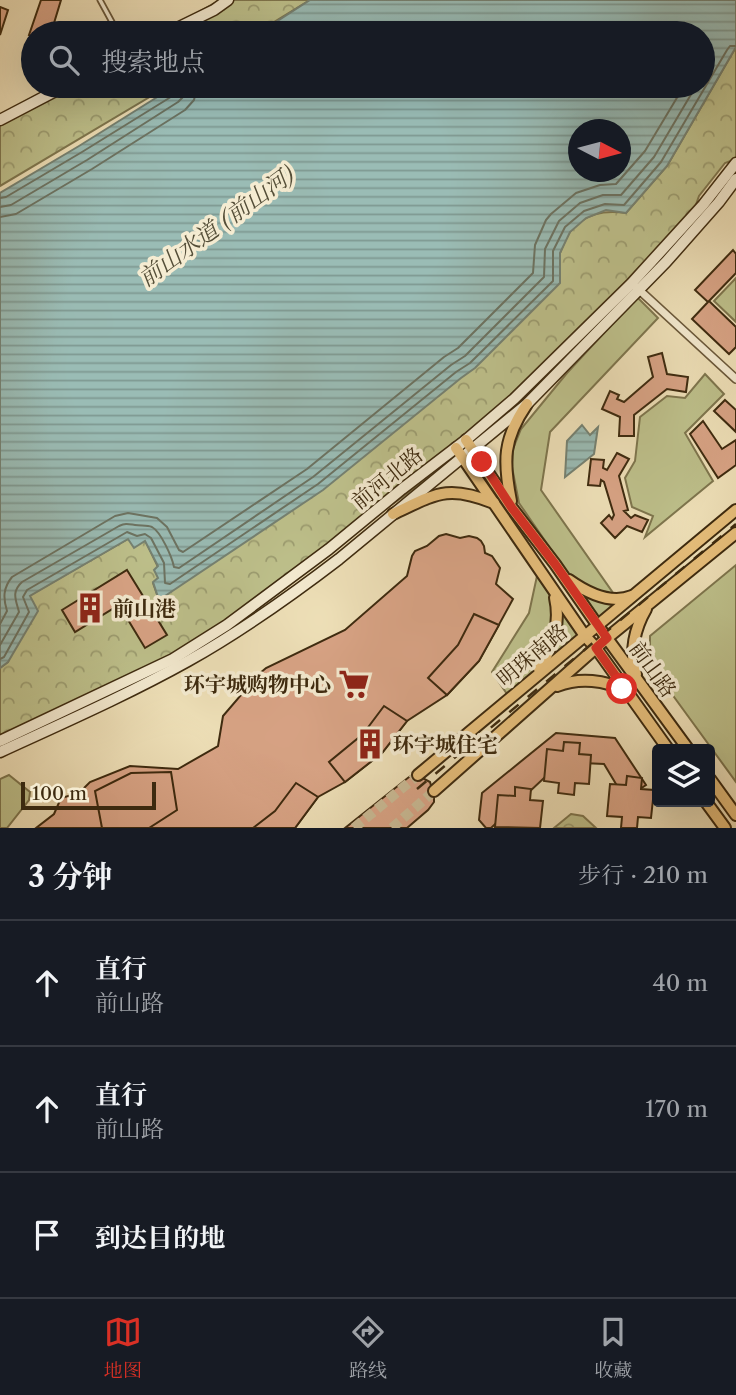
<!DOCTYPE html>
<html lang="zh">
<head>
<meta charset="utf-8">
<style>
	:root { --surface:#171b24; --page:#20242c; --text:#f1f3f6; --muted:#9ea1a6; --line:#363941; --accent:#d93025 }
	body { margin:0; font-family:"Libre Caslon Text","Noto Serif SC",serif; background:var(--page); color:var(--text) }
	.controls { position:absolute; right:21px; bottom:21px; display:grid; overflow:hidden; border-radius:7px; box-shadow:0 7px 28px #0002 }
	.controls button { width:63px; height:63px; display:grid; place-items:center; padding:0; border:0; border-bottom:2px solid var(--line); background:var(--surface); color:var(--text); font:35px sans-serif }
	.compass { position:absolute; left:568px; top:119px; width:63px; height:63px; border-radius:50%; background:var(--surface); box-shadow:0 7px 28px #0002; rotate:96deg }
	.scale { position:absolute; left:21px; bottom:18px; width:135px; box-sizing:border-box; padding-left:7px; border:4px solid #3d2a0f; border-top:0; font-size:19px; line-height:24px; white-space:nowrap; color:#3d2a0f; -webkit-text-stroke:5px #f5ecd2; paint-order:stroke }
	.stop { position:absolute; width:21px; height:21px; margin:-16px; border:5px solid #d93025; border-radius:50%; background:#fff }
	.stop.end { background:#d93025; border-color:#fff; box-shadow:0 2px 7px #0008 }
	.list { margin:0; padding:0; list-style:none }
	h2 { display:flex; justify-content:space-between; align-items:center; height:91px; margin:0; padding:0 28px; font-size:30px }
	h2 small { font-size:23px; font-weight:400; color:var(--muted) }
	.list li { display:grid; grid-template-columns:46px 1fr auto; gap:21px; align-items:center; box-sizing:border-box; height:126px; padding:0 28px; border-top:2px solid var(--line) }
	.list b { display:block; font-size:26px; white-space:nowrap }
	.list p { margin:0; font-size:23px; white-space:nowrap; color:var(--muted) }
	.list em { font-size:23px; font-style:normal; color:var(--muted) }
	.icon { flex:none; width:38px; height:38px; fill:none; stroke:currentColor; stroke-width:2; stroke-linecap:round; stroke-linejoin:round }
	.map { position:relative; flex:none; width:736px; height:828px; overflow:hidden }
	.search { position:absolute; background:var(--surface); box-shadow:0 7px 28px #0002; left:21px; right:21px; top:21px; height:77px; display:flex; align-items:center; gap:18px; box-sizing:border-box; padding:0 24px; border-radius:38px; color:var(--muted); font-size:26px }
	.sheet { height:469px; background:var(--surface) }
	nav { display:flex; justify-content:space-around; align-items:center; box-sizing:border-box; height:98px; border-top:2px solid var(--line); background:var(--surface); font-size:19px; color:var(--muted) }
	nav a { display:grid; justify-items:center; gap:4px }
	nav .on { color:var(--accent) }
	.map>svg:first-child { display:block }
</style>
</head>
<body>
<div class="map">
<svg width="736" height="828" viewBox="0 0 736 828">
	<defs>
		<pattern id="forest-crowns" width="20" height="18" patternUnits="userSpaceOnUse" patternTransform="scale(1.75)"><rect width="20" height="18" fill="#bec18c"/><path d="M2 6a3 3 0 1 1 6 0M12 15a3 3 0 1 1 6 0" fill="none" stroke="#9c9d71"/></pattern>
		<pattern id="water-rules" width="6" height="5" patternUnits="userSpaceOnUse" patternTransform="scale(1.75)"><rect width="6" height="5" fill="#9abcb5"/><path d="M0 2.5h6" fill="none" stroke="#7f9992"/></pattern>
	</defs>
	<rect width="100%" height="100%" fill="#efe1b9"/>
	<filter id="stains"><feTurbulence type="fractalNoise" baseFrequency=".00286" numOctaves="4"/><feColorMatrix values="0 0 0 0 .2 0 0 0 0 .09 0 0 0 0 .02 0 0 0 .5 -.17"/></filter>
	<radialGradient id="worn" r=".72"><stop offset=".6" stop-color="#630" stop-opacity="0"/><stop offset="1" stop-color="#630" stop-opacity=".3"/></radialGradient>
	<!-- grass -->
	<g fill="#bec18c" stroke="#7e764e" stroke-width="2">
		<path d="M736 278V322L714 301Z"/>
		<path d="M637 297 658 318 550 432 541 490 618 600 599 619 519 503 512 467 513 449 521 429 567 373Z"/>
		<path d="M705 374 724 394 685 433 713 481 645 537 653 516 632 507 625 478 635 461 640 417 667 396 685 398Z"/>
		<path d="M736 565V782L650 664V636Z"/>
		<path d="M537 576 578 635 507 694 492 672 529 613Z"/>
		<path d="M9 775 30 792 29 800 7 828H0V779Z"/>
	</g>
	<!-- forest -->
	<g fill="url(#forest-crowns)" stroke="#7e764e" stroke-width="2">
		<path d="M220 0H310L256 33H162Z"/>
		<path d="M736 47V159L725 163 699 196 691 219 515 407 440 470 204 639 0 737V668L8 662 29 596 128 539 145 540 158 567V578L153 583 159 600 560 253C563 246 566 238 570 232 585 213 604 210 626 213L667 166Z"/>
		<path d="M65 86H168L0 186V120Z"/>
		<path d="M571 814 583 816 596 828H554Z"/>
	</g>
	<!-- water -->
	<g fill="url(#water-rules)" stroke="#758273" stroke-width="2" fill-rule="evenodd">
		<path d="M310 0H736V47L667 166 626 213 606 210 586 218 570 232 560 253V283L475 368 461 378 323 490 159 600 153 582 158 578 154 570 158 566 145 541 134 548 128 539 30 596 38 611 8 662 0 668V193L79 146 175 86H703V33H259ZM578 130H620V172H578Z"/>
		<path d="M582 425 590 435 598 427 594 454 565 477 567 441Z"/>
	</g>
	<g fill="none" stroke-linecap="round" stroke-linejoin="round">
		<!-- shore -->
		<g stroke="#6c7362" stroke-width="2">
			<path d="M0 198 6 197 82 152 174 95 177 91 178 86"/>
			<path d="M0 207 11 205 87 160 178 102 185 95 187 86"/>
			<path d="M0 217 16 214 92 169 185 110 194 100 197 86"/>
			<path d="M0 624 7 611C3 598 3 588 12 577L115 516 128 513 157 518 167 527 179 550 183 552 307 469 444 357 458 348 533 273 535 245 546 220 551 214 576 193 600 185 616 184 645 151 684 86"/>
			<path d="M0 645 19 612C16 600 11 592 22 582L119 526C126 523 128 524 135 525 141 526 147 525 152 527 161 532 172 557 174 567L179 568 313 477 451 365 465 356 544 277 545 249 559 221 580 203 603 195H621L654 157 696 86"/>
			<path d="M0 659 4 657 29 612 23 597 27 590 127 532 137 536 145 534 151 538 164 563 165 583 170 584 318 484 456 372 470 363 553 281V251L565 227 584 211 605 204 624 205 661 162 727 50 730 46H736"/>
		</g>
	</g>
	<!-- building -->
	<g fill="#d9a486" stroke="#3d2a0f" stroke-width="2">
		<path d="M41 0H61L51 33H33V36L29 35Z"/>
		<path d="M0 7 8 10 0 35Z"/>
		<path d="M733 250 736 254V273L709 301 736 327V347L729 354 692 319 708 302 695 290Z"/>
		<path d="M662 353 667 374 688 377 686 392 667 389 634 415V436H619L620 417 602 409 610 391 619 395 617 399 624 402 653 377 648 357Z"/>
		<path d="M725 400 736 410V432L714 411Z"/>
		<path d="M703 421 722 449 736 440V465L718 478 690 434Z"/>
		<path d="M617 453 629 459 619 476 628 510 624 511 631 518 635 515 648 520 642 532 627 526 615 538 601 523 609 515 612 519 614 515 604 482 601 480 600 486 588 485 591 459 604 460 603 468 607 470Z"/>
		<path d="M446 534 460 538 469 536 477 538 481 541 484 546 485 553 492 556 500 568 496 584 513 599 479 661 447 695 407 721 382 753 345 782 318 797 295 828H36L54 814 61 798 79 793 90 782 130 766 178 769 218 746 223 716 259 674 266 668 345 630 407 576 412 556 415 551 427 546 439 536Z"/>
		<path d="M127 570 167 635 145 648 119 605 75 632 62 610Z"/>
		<path d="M474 614 499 625 479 661 447 695 428 678 458 645Z"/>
		<path d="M384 706 407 721 382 753 345 782 329 762 363 734Z"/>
		<path d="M556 733 615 738 646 785 625 799 604 764 561 762 491 828H486L479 820 482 793Z"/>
		<path d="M564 742 580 743 579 754 591 755 589 784 575 783 574 795 558 793 559 783 544 781 547 749 563 751Z"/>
		<path d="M171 772 177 810 149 828H102L95 791 131 773Z"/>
		<path d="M415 774 430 782 434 796V802L428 810 407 828H345L409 777Z"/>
		<path d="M627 776 642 778 641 789 654 790 651 818 638 817 637 828H621L622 817 607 816 610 784 626 785Z"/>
		<path d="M296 783 318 797 295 828H253L275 811Z"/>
		<path d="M515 787 531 789 530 800 543 801 540 828 495 827 498 795 515 796Z"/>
	</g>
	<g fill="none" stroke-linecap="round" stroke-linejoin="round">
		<!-- primary-tunnel -->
		<g stroke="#cbbc97" stroke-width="10" stroke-dasharray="10 5" stroke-linecap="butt">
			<path d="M354 828 418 775"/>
			<path d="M392 828 434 791"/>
		</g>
		<!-- lane casing -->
		<g stroke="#6a583a" stroke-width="7">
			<path id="lane" d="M100 0 118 33"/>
		</g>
		<!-- street casing -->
		<g stroke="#6a583a" stroke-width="10">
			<path id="street" d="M636 287 736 379"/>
		</g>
		<!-- secondary casing -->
		<g stroke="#3d2a0f" stroke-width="13">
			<g id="secondary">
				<path d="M167 33 214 10 228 0"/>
				<path d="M0 120 65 86"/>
				<path d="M0 741 173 659 227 625 329 549 402 489 466 440 514 399 631 284 703 205 736 163"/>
				<path d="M0 752C63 723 127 695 188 661 240 632 292 595 339 559L527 404 666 262 719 202 736 179"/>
			</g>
		</g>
		<!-- primary casing -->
		<g stroke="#3d2a0f" stroke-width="14">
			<g id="primary">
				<path d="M466 440 512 508 555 564 598 626 688 749"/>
				<path d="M456 448 585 636 596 648 668 749"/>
				<path d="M511 501C503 461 503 439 527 404"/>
				<path d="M393 514C436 494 447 484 494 503"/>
				<path d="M569 580C586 592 610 605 632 596"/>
				<path d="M539 669C553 647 561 624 555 598"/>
				<path d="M636 674C629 652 635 628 646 609"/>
				<path d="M557 686C580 677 605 680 626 691"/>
				<path d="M418 775 736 510"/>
				<path d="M710 779 736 815"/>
				<path d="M434 791 607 638 736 533"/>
				<path d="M706 802 725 828"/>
			</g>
		</g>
		<!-- lane -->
		<use href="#lane" stroke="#f5ecd2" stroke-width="3.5"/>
		<!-- street -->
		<use href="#street" stroke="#f5ecd2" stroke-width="7"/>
		<!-- secondary -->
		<use href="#secondary" stroke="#f5ecd2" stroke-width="10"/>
		<!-- primary -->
		<use href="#primary" stroke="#e8c07c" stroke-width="10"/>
		<!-- rail -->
		<path stroke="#3d2a0f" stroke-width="2.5" stroke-dasharray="12 12" stroke-linecap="butt" d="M417 789 736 524"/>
	</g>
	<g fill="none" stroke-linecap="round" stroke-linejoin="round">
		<!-- route -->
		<path stroke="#d93025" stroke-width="9" d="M482 462 512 508 555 564 607 638 596 648 627 692 622 689"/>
	</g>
	<!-- icons -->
	<defs>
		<g id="building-bare" transform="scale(2.415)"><path d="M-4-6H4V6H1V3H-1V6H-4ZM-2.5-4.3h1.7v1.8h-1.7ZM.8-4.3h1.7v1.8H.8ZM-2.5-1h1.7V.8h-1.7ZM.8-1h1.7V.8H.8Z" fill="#8f2418" stroke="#f5ecd2" stroke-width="2.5" paint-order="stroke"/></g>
		<g id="supermarket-bare" transform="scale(2.415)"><path d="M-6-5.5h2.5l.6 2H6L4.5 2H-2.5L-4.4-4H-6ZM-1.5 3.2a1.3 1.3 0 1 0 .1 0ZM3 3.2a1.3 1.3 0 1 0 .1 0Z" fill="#8f2418" stroke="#f5ecd2" stroke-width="2.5" paint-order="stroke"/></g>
	</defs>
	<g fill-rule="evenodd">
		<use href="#building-bare" x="90" y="608"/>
		<use href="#supermarket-bare" x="354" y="684"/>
		<use href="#building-bare" x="370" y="744"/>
	</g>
	<g text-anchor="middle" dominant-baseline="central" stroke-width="7" stroke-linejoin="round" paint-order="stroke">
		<!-- street labels -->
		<g font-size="21" fill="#3d2a0f" stroke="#f5ecd2">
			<text transform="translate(387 478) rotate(-39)">前河北路</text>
			<text transform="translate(532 655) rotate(-40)">明珠南路</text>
			<text transform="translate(653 669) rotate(54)">前山路</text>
		</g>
		<!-- poi labels -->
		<g font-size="21" font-weight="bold" fill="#3d2a0f" stroke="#f5ecd2" text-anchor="start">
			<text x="113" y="608">前山港</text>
			<text x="331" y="684" text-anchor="end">环宇城购物中心</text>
			<text x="393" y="744">环宇城住宅</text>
		</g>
		<!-- water labels -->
		<g font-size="23" font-style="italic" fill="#544e38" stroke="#f5ecd2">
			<text transform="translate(217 226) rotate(-36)">前山水道 (前山河)</text>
		</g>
	</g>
	<rect width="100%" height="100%" filter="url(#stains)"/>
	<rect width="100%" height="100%" fill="url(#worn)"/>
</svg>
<div class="controls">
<button><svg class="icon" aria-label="layers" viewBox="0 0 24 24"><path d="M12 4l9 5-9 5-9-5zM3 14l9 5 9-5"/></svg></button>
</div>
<svg class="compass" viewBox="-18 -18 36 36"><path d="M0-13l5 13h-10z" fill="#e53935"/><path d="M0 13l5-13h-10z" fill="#9ea1a6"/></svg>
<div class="scale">100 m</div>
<div class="stop" style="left:622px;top:689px"></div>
<div class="stop end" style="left:482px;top:462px"></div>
<div class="search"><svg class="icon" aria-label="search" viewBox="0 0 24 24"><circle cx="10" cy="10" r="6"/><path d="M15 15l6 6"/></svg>搜索地点</div>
</div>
<section class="sheet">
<h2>3 分钟<small>步行 · 210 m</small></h2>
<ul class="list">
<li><svg class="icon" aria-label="ahead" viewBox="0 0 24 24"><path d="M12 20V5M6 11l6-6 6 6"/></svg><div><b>直行</b><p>前山路</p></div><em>40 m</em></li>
<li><svg class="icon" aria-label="ahead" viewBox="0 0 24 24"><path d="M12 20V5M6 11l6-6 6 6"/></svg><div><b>直行</b><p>前山路</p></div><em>170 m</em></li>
<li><svg class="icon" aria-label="arrive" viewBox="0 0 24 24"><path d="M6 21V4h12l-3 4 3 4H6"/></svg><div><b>到达目的地</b></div></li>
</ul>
</section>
<nav>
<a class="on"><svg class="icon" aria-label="map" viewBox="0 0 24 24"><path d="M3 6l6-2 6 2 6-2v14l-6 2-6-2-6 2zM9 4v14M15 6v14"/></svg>地图</a>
<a><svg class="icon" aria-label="directions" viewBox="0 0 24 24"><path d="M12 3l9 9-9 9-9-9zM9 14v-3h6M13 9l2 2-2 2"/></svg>路线</a>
<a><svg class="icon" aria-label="saved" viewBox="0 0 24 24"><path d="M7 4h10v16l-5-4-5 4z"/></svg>收藏</a>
</nav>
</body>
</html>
